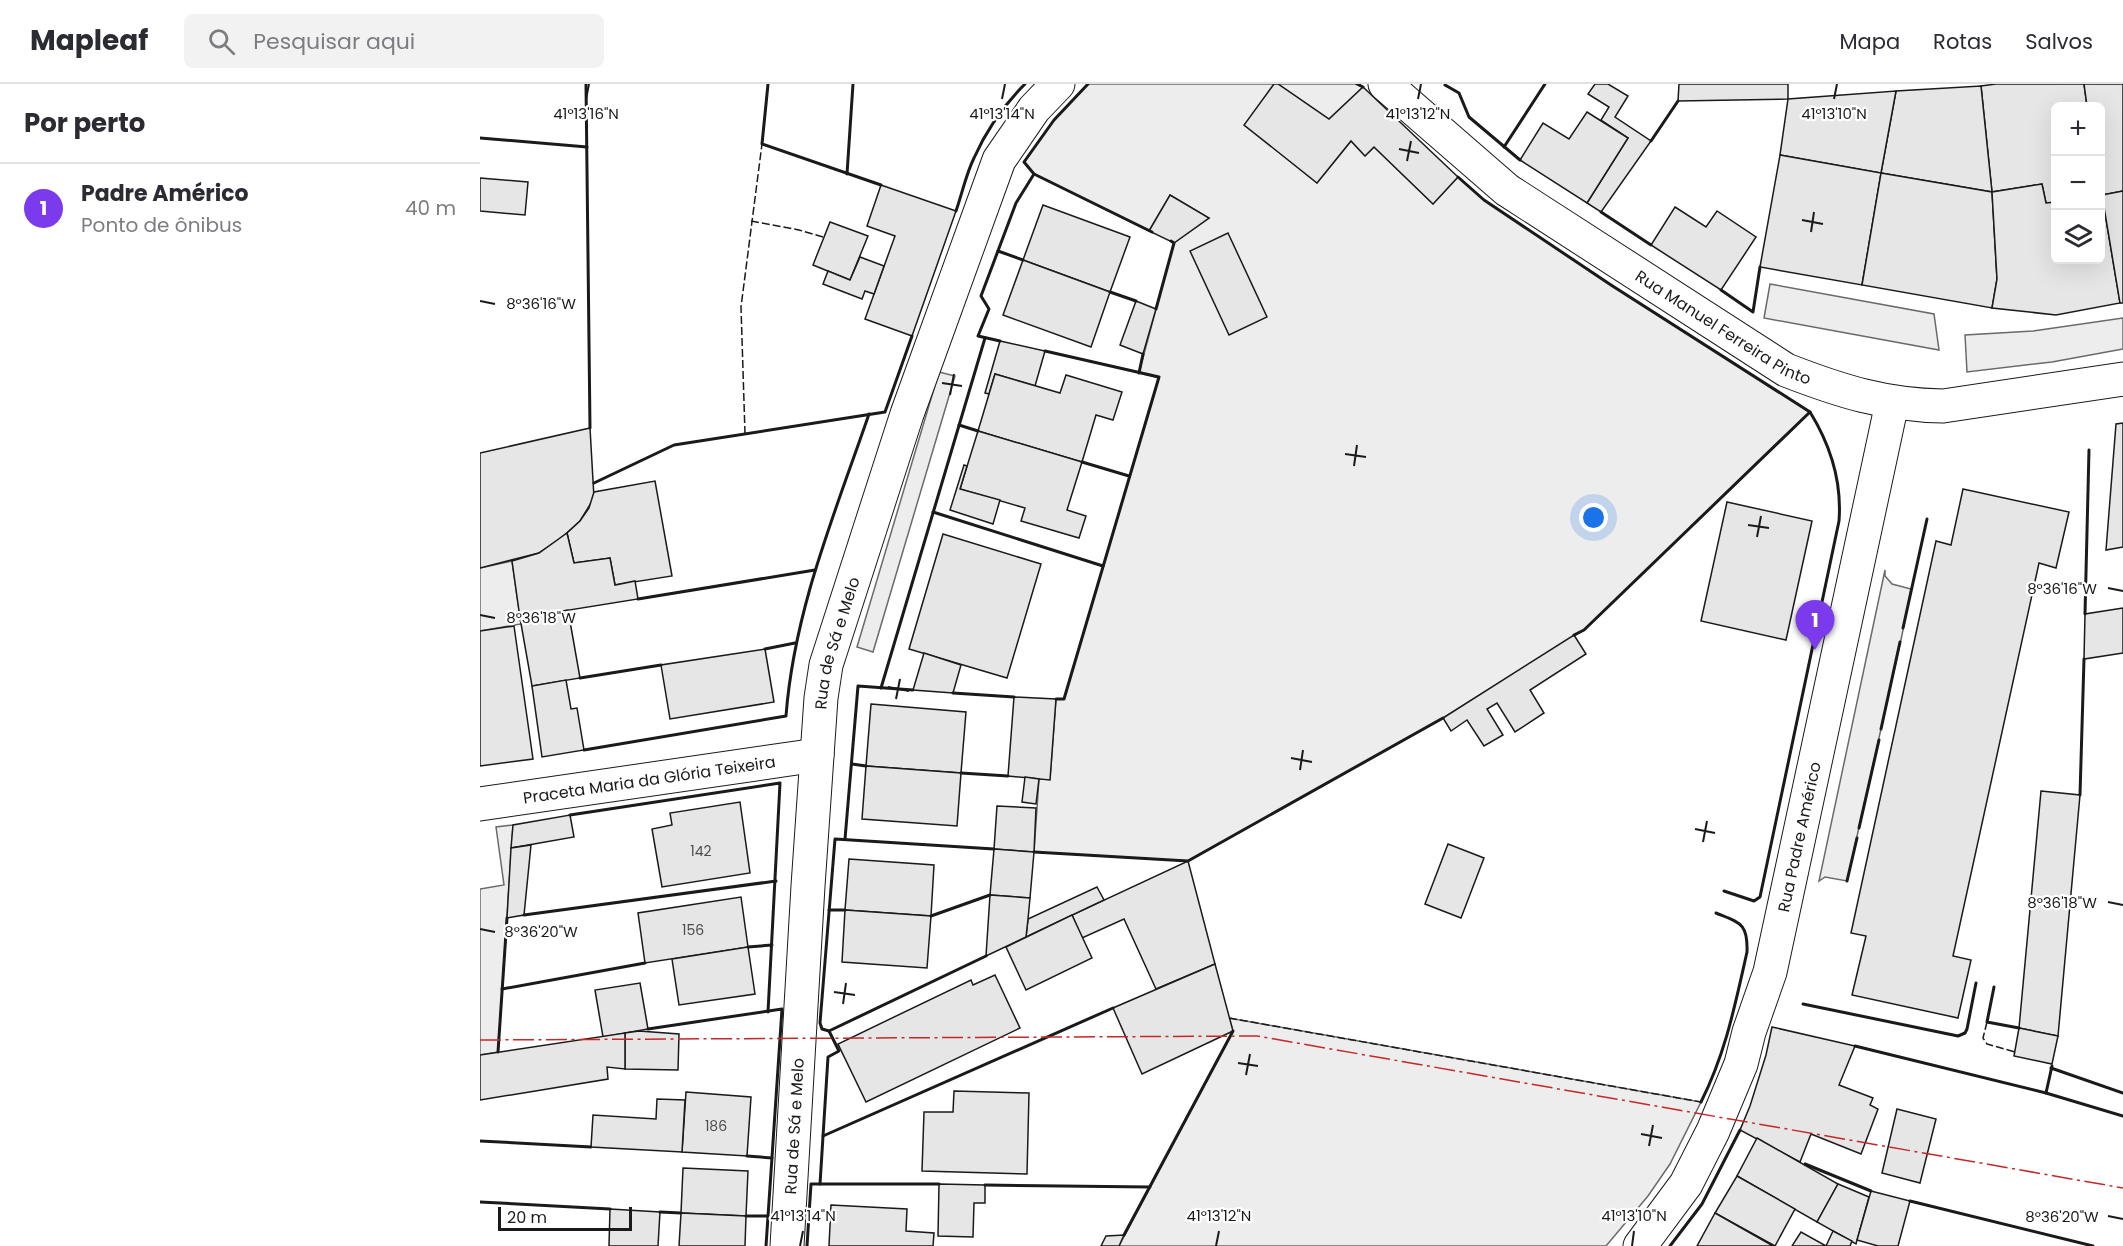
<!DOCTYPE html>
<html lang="pt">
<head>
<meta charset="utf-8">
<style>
	:root { --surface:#fff; --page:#f2f2f3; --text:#2b2b33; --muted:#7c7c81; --line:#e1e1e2; --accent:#7c3aed }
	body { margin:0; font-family:Poppins,sans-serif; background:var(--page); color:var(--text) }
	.controls { position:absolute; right:18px; top:18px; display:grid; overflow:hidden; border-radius:9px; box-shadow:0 6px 24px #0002 }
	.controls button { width:54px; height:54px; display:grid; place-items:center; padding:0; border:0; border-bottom:2px solid var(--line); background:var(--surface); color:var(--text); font:30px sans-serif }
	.scale { position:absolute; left:18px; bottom:15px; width:134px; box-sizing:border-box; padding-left:6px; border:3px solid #1a1a1a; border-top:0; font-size:16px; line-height:21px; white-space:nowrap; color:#1a1a1a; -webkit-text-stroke:4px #fff; paint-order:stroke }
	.you { position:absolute; left:1114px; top:434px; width:21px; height:21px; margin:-15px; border:4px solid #fff; border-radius:50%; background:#1a73e8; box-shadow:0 0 0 9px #1a73e833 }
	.badge { display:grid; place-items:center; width:39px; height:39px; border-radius:50%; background:var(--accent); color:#fff; font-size:20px; font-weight:700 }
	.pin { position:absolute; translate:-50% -50px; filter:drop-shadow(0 2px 3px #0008) }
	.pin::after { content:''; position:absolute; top:32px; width:21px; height:18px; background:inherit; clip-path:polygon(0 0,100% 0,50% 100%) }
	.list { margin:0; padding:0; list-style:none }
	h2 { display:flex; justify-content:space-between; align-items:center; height:78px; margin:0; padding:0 24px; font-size:26px }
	h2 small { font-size:20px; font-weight:400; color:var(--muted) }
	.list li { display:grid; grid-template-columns:39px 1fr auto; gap:18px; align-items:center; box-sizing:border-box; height:90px; padding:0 24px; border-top:2px solid var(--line) }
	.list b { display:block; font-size:22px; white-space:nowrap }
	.list p { margin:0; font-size:20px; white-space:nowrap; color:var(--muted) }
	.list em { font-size:20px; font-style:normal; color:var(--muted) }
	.icon { flex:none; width:33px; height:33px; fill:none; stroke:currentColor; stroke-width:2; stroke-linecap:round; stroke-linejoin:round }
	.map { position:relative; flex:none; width:1643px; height:1162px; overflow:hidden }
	header { display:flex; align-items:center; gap:36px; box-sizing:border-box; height:84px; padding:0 30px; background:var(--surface); border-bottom:2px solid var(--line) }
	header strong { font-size:28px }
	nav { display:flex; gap:33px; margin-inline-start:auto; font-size:21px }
	.search { width:420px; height:54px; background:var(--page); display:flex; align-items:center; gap:15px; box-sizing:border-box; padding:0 21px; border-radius:9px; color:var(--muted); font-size:22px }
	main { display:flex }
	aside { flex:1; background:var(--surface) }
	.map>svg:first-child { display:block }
</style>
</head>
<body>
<header>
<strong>Mapleaf</strong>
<div class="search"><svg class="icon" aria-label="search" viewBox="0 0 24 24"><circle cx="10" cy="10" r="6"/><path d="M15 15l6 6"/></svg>Pesquisar aqui</div>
<nav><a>Mapa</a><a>Rotas</a><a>Salvos</a></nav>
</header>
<main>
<aside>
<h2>Por perto<small></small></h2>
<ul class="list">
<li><span class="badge">1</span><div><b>Padre Américo</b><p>Ponto de ônibus</p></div><em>40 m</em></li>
</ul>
</aside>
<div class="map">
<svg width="1643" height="1162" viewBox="0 0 1643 1162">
	<rect width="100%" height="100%" fill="#fff"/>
	<!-- built -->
	<g fill="#ededed" stroke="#6a6a6a" stroke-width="1.5">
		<path d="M608 0H794L765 41 837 99 871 57 885 72 894 63 953 120 978 93 1004 116 1131 201 1330 328 1104 546 963 634 708 777 554 768 559 695H570L576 615H584L679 294 659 289 676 225 694 159 729 134 690 111 669 147 554 90 544 78 574 36Z"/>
		<path d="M798 0H877L883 3 849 35Z"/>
		<path d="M1290 200 1454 230 1459 266 1284 234Z"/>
		<path d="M1643 234V265L1572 278 1487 288 1485 251 1553 247Z"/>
		<path d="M459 288 475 292 393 568 377 563Z"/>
		<path d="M32 477 41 540 0 547V484Z"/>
		<path d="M1405 486V492L1412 500 1431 505 1422 551 1367 797 1345 793 1339 797Z"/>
		<path d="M33 741 18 968 0 971V805L24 801 16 743Z"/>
		<path d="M749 934 1221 1018 1190 1080 1168 1112 1126 1162H639L753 947Z"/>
	</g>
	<!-- building -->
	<g fill="#e6e6e6" stroke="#1a1a1a" stroke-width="1.5">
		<path d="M794 0H798L849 35 883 3 978 93 953 120 894 63 885 72 871 57 837 99 764 41Z"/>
		<path d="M1115 0H1128L1148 12 1135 33 1171 57 1121 128 1107 119 1148 54 1121 36 1129 23 1108 10Z"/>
		<path d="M1199 0H1308V15L1198 17Z"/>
		<path d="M1516 0H1604L1607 22H1576V118L1566 119 1562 100 1512 108 1501 2Z"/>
		<path d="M1604 0H1643V107L1622 111 1620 22H1607Z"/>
		<path d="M1501 2 1512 108 1401 89 1416 7Z"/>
		<path d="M1416 7 1401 89 1300 71 1308 15Z"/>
		<path d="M1107 28 1148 54 1107 119 1040 76 1063 39 1089 55Z"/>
		<path d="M1300 71 1401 89 1382 201 1280 183Z"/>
		<path d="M1401 89 1512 108 1517 195 1512 224 1382 201Z"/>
		<path d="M0 94 48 98 45 131 0 127Z"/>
		<path d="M1562 100 1566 119 1576 118V176H1620V111H1622L1640 219 1576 231 1512 224 1517 195 1512 108Z"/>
		<path d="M401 101 476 127 432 252 385 235 415 152 387 142Z"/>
		<path d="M1643 107V219H1640L1622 111Z"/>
		<path d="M690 111 729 134 694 159 669 147Z"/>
		<path d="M563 121 650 153 630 208 543 176Z"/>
		<path d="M1195 123 1226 143 1237 127 1276 153 1241 206 1171 161Z"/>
		<path d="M350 138 388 152 370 196 333 181Z"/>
		<path d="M748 149 787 233 749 251 710 167Z"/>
		<path d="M380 173 404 182 394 210 385 207 382 215 343 200 348 187 370 196Z"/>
		<path d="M543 176 630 208 611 263 523 231Z"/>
		<path d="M656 217 676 225 663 270 640 261Z"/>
		<path d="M520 257 565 267 555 302 515 290 509 310 505 309Z"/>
		<path d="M515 290 580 309 586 291 642 308 633 336 616 331 602 378 498 347Z"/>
		<path d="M1643 339V463L1626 466 1636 340Z"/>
		<path d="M110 344 114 414 100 437 79 456 59 469 0 484V369Z"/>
		<path d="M498 347 602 378 587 426 606 432 599 454 541 437 545 424 480 405Z"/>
		<path d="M484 381 487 382 480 405 520 416 513 440 470 426Z"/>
		<path d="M175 397 192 492 135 501 130 474 94 479 87 449 100 437 109 424 114 408Z"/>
		<path d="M1483 405 1589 428 1576 484 1559 479 1473 872 1491 876 1478 934 1372 911 1386 852 1371 849 1456 457 1471 461Z"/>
		<path d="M1247 418 1332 437 1306 556 1221 537Z"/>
		<path d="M87 449 94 479 130 474 135 501 155 497 158 515 40 534 32 477 59 469Z"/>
		<path d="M463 450 561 480 527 594 429 565Z"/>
		<path d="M1643 524V569L1604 575 1605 530Z"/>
		<path d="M88 526 100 594 52 602 40 534Z"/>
		<path d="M34 542 53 675 0 682V547Z"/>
		<path d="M1094 551 1106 570 1050 606 1064 629 1035 648 1017 619 1007 625 1023 651 1004 662 987 636 971 647 963 634Z"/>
		<path d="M285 565 294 618 190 635 181 581Z"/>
		<path d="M444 569 481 581 473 609 433 606Z"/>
		<path d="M86 596 91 625 97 624 104 666 62 673 52 602Z"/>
		<path d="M534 613 576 615 570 696 528 692Z"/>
		<path d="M391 620 486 628 481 689 386 682Z"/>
		<path d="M386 682 481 689 477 742 382 735Z"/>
		<path d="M545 693 559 695 556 720 542 718Z"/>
		<path d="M1561 707 1600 711 1578 952 1539 944Z"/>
		<path d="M260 718 270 789 182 803 172 745 192 741 190 729Z"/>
		<path d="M517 722 556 724 554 768 514 765Z"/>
		<path d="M90 731 94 753 31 764 33 741Z"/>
		<path d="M968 760 1004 774 981 834 945 820Z"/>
		<path d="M51 761 44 831 27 834 31 764Z"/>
		<path d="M514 765 554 768 550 814 510 811Z"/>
		<path d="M369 775 454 781 451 832 365 826Z"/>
		<path d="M708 777 735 880 676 905 644 835 602 854 592 831Z"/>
		<path d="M617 803 624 816 546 853 548 835Z"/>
		<path d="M510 811 550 814 548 835 546 853 506 872Z"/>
		<path d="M261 813 268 863 165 879 158 829Z"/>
		<path d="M365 826 451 832 447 884 362 878Z"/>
		<path d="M592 831 612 874 546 906 526 863Z"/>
		<path d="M268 863 275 910 199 921 192 875Z"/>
		<path d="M735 880 753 947 662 990 633 924Z"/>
		<path d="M515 891 540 944 386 1018 358 960 491 896 493 901Z"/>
		<path d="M160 899 168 945 123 953 115 906Z"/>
		<path d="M1292 943 1375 962 1359 1001 1393 1014 1390 1021 1398 1025 1381 1070 1331 1050 1320 1078 1260 1046 1270 1022 1286 971Z"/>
		<path d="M1539 944 1578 952 1572 980 1534 972Z"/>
		<path d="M159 947 199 950 198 986 145 985V949Z"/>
		<path d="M145 949V985L127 983 128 995 0 1016V971Z"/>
		<path d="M474 1007 549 1009 547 1090 442 1087 444 1028H473Z"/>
		<path d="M206 1008 271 1013 267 1072 202 1068Z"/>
		<path d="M177 1015 205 1016 202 1068 111 1063 113 1031 176 1035Z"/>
		<path d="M1417 1025 1456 1035 1440 1099 1402 1089Z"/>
		<path d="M1277 1054 1358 1100 1337 1138 1257 1092Z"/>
		<path d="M203 1084 268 1087 266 1132 201 1129Z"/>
		<path d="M1257 1092 1315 1125 1295 1162 1235 1129Z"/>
		<path d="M459 1100 505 1101V1119H494L493 1153 458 1152Z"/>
		<path d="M1358 1100 1389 1113 1376 1160 1337 1138Z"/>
		<path d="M1391 1107 1430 1117 1418 1162H1398L1377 1156Z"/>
		<path d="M351 1121 427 1125 426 1147 454 1149 453 1162H349Z"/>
		<path d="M130 1125 180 1128 178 1162H129Z"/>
		<path d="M201 1129 266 1132 265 1162H199Z"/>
		<path d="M1235 1129 1293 1162H1217Z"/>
		<path d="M1353 1147 1372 1157 1370 1162H1312L1321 1148 1346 1162Z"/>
		<path d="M644 1151 639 1162H621L626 1152Z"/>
	</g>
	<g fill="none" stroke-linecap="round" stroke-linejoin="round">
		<!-- minor casing -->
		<g stroke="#1a1a1a" stroke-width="35">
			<g id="minor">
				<path id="s1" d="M905 0 1027 106 1306 286C1360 307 1404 321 1463 322L1643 295"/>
				<path id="s2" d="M0 720 337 671"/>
				<path id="s3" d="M307 1162 328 802 341 614 346 581 427 330 519 76 554 25 578 0"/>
				<path id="s4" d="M1160 1162 1206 1100 1233 1047 1261 980 1269 948 1290 888 1412 319"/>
			</g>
		</g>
		<!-- minor -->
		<use href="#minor" stroke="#fff" stroke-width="33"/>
		<!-- fence -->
		<g stroke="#1a1a1a" stroke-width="1.5" stroke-dasharray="8 3" stroke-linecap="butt">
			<path d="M271 137 319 146 343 153"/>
			<path d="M265 350 261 223 282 60"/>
			<path d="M749 934 1221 1018"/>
			<path d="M1507 938 1503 954 1507 960 1535 968"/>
		</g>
		<!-- wall -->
		<g stroke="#1a1a1a" stroke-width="3">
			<path d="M106 0 110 344"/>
			<path d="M288 0 282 60 401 101"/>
			<path d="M608 0 574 36 544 78 554 90 672 148"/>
			<path d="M877 0 883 3"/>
			<path d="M965 1 979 9 989 33 1040 76"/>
			<path d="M0 54 107 63"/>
			<path d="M1171 57 1198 17"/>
			<path d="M1024 63 1065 0"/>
			<path d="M367 90 373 0"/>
			<path d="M978 93 1004 116 1131 201 1330 328C1351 362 1362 398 1359 437L1280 813 1274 817 1244 807"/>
			<path d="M476 127C482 110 486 90 494 74 506 47 524 21 545 0"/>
			<path d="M1121 128 1171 161"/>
			<path d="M518 167 543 176"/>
			<path d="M1241 206 1273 228 1280 183"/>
			<path d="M630 208 656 217"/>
			<path d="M676 225 694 159 691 157"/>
			<path d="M520 257 498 252 509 225 501 212 536 119 554 90"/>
			<path d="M565 267 679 293 584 615H576"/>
			<path d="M659 289 663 270"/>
			<path d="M479 341 498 347"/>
			<path d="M602 378 649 392"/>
			<path d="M114 399 194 361 405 328 432 252"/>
			<path d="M453 428 623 482"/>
			<path d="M158 515 335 486"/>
			<path d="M1605 530 1609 366"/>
			<path d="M1423 544 1447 435"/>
			<path d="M1094 551 1104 546 1330 328"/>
			<path d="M285 565 315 559"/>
			<path d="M100 594 181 581"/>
			<path d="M401 604 505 254"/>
			<path d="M473 609 534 613"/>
			<path d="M1401 645 1420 558"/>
			<path d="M104 666 306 632C314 526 355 429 389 330"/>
			<path d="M372 680 386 682"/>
			<path d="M481 689 528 692"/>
			<path d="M1600 711 1604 575"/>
			<path d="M90 731 300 699 288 928"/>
			<path d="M1379 744 1399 656"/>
			<path d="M365 755 378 602 433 606"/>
			<path d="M554 768 708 777 963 634"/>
			<path d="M1367 797 1377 754"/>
			<path d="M349 826H365"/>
			<path d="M44 831 296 797"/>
			<path d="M451 832 510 811"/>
			<path d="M268 863 292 861"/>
			<path d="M506 872 349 947 342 945 340 939 355 755 514 765"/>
			<path d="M1514 903 1507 938 1539 944"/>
			<path d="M22 905 165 879"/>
			<path d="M1323 920 1478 952 1485 949 1487 945 1496 899"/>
			<path d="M168 945 302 925 286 1162"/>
			<path d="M1375 962 1566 1009 1643 1032"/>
			<path d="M18 968 27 834"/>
			<path d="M1571 984 1643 1009"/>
			<path d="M1566 1009 1572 982"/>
			<path d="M1221 1018C1246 968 1255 921 1267 868 1268 839 1260 839 1236 829"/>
			<path d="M343 1052 633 924"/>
			<path d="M0 1057 111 1063"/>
			<path d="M267 1072 292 1074"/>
			<path d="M1325 1080 1391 1107"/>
			<path d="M340 1100 348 973 359 967 349 947"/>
			<path d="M505 1101 670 1103"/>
			<path d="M1430 1117 1613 1162"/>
			<path d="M0 1118 130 1125"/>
			<path d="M180 1128 201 1129"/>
			<path d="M266 1132H288"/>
			<path d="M644 1151 753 947"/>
			<path d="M327 1162 331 1100H459"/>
			<path d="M1190 1162 1222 1120 1260 1046"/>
		</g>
		<!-- power -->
		<path stroke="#c62828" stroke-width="1.5" stroke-dasharray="21 4.5 3 4.5" stroke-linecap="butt" d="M0 956 777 952 1643 1104"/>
	</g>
	<!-- ticks -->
	<path fill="none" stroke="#1a1a1a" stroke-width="2" d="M106 15 109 0M522 15 525 0M938 15 941 0M1354 15 1357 0M919 65 939 69M927 77 931 57M1322 136 1343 140M1331 148 1334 128M0 217 15 220M462 299 482 302M470 311 474 290M865 370 886 373M874 382 877 361M1268 441 1289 444M1277 453 1281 432M1628 504 1643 507M0 531 15 534M408 603 429 607M416 615 420 595M811 674 832 678M820 686 823 666M1215 745 1235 749M1223 758 1227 737M1628 818 1643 821M0 845 15 848M354 908 375 911M363 920 366 899M758 979 778 982M766 991 770 970M1161 1050 1182 1054M1169 1062 1173 1041M1628 1132 1643 1135M320 1162 323 1147M736 1162 739 1147M1152 1162 1154 1147"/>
	<g text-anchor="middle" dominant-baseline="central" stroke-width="4.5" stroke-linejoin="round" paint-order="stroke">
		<!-- number labels -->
		<g font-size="14" fill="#4d4d4d">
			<text x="221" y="767">142</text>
			<text x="213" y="846">156</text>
			<text x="236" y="1042">186</text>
		</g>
		<!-- street labels -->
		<g font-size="16" fill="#1a1a1a" stroke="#fff">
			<text stroke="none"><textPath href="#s1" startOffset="418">Rua Manuel Ferreira Pinto</textPath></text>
			<text stroke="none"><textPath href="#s3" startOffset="606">Rua de Sá e Melo</textPath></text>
			<text stroke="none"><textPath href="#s2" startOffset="171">Praceta Maria da Glória Teixeira</textPath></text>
			<text stroke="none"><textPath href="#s4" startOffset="444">Rua Padre Américo</textPath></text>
			<text stroke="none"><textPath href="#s3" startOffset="120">Rua de Sá e Melo</textPath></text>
		</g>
	</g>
	<g font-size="15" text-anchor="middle" fill="#1a1a1a" stroke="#fff" stroke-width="4.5" stroke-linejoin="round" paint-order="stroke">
		<text x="522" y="35">41°13'14"N</text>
		<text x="938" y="35">41°13'12"N</text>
		<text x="1354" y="35">41°13'10"N</text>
		<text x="106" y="35">41°13'16"N</text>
		<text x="61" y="225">8°36'16"W</text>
		<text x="1582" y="510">8°36'16"W</text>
		<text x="61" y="539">8°36'18"W</text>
		<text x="1582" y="824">8°36'18"W</text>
		<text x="61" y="853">8°36'20"W</text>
		<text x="323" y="1137">41°13'14"N</text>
		<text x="739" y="1137">41°13'12"N</text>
		<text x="1154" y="1137">41°13'10"N</text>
		<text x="1582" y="1138">8°36'20"W</text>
	</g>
</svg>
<div class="controls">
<button>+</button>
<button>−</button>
<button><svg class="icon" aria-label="layers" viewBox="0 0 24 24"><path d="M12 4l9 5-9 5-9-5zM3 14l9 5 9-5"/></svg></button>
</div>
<div class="scale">20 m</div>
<div class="you"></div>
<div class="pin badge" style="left:1335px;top:566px">1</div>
</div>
</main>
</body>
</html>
